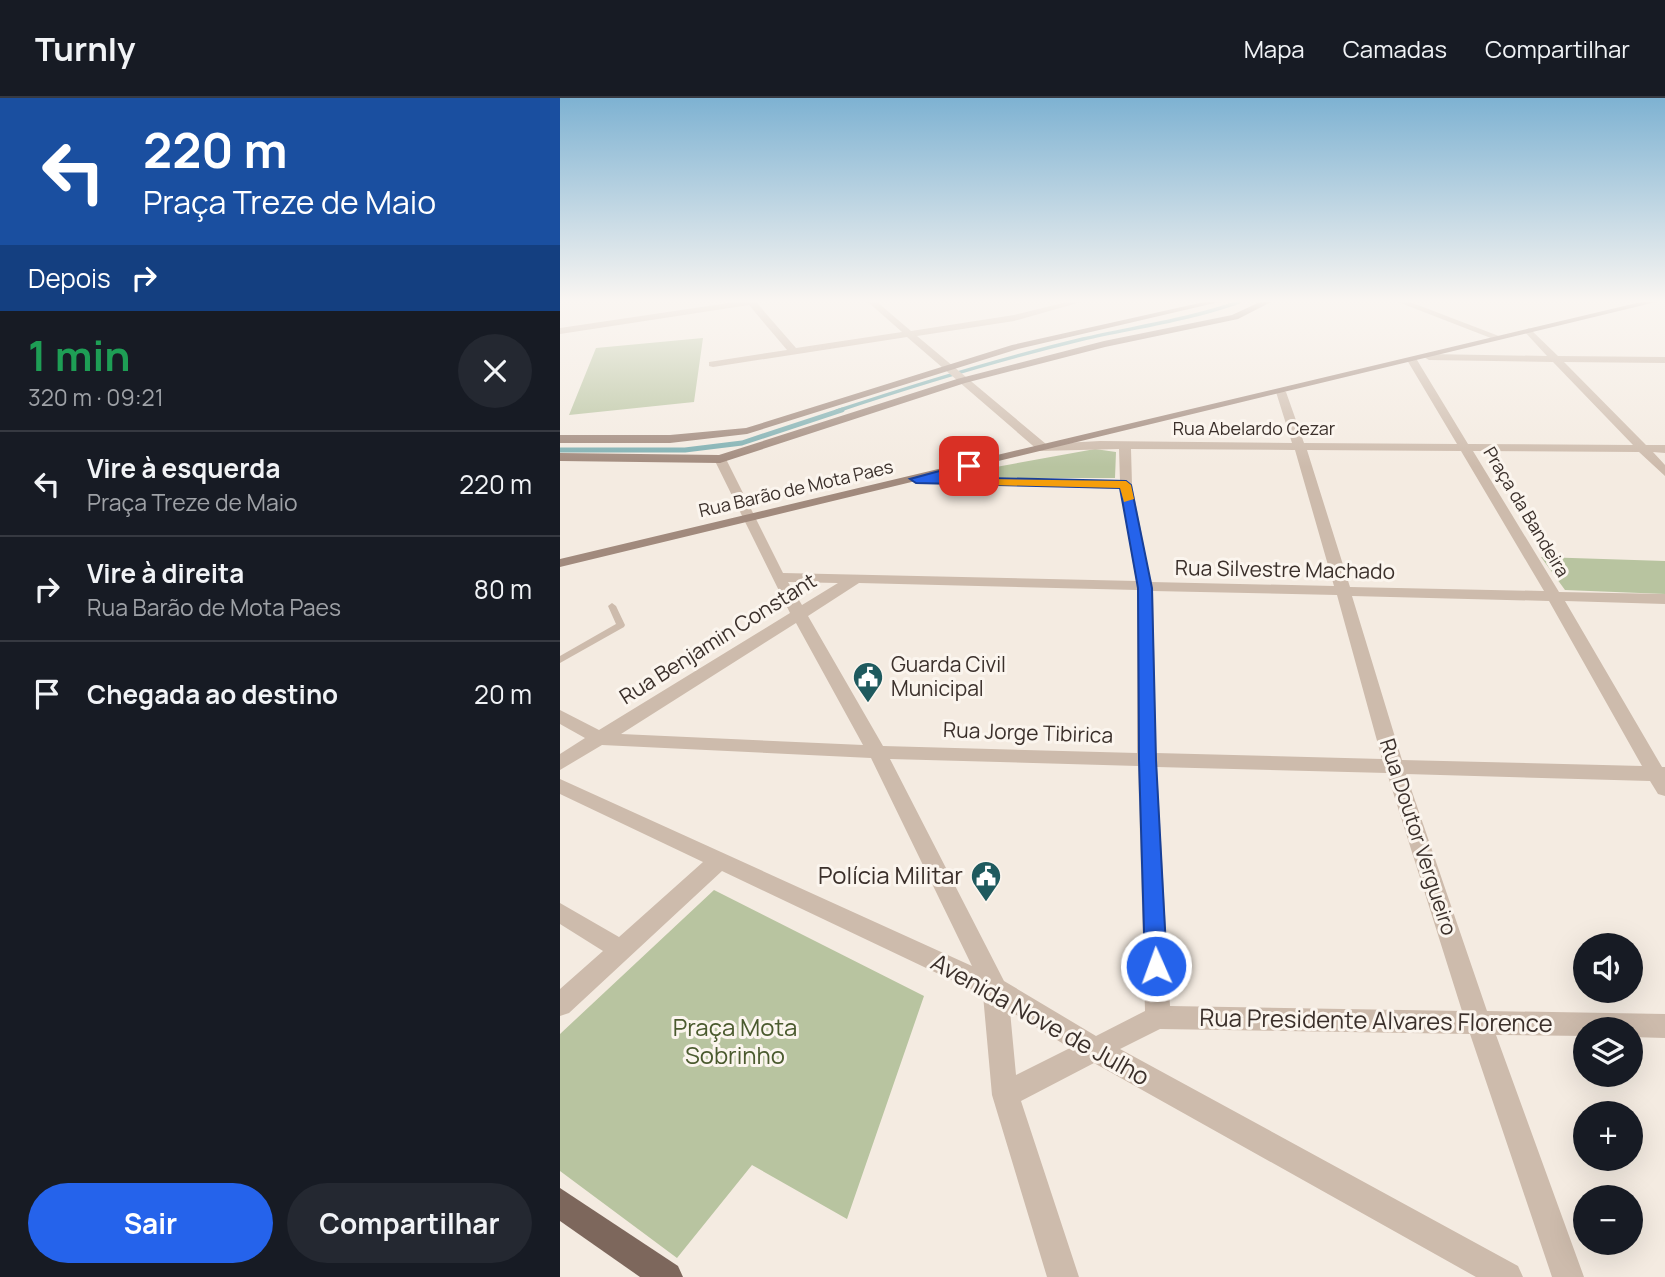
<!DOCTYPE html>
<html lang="pt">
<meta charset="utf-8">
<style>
:root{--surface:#171b24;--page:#242831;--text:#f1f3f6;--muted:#9ea1a6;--line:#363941;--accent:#2563eb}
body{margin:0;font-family:Manrope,sans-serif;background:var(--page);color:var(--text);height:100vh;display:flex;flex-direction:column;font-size:26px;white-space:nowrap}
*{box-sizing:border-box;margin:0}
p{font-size:23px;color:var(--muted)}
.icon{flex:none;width:38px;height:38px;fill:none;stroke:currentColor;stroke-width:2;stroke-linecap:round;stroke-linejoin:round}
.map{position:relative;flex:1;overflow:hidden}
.side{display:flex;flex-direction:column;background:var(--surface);width:560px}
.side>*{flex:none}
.top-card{background:#1a4fa0;color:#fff;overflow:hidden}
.tools{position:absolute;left:1013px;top:835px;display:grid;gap:14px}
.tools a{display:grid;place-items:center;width:70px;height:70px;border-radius:50%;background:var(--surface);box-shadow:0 7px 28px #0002;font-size:35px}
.pin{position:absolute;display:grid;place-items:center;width:60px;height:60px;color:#fff;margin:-30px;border-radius:14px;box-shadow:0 4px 10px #0006}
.me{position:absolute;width:77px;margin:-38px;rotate:358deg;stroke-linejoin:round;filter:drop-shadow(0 0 5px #0008)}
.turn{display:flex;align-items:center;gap:24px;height:147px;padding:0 28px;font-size:32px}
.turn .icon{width:91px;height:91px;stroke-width:2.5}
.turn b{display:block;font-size:49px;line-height:60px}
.then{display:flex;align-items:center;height:66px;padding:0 28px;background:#0003;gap:14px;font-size:26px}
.round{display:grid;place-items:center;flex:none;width:74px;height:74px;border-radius:37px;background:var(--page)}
.head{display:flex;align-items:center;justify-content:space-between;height:119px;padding:0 28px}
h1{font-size:42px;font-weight:700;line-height:52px;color:#1e9e55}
.button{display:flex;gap:14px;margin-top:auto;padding:14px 28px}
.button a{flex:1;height:80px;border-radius:42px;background:var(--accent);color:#fff;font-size:28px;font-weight:700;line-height:80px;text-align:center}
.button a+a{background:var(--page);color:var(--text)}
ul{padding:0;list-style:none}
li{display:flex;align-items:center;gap:21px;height:105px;padding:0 28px;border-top:2px solid var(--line)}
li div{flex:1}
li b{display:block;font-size:26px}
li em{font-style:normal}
header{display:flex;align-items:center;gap:42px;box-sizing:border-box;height:98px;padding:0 35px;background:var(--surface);border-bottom:2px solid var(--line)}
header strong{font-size:33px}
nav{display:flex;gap:38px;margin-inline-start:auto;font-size:24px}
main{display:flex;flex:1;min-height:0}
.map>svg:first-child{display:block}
</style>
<header>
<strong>Turnly</strong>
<nav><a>Mapa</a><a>Camadas</a><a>Compartilhar</a></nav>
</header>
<main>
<section class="side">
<div class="top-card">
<div class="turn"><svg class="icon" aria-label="left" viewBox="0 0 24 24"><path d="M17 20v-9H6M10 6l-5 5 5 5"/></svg><div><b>220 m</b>Praça Treze de Maio</div></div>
<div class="then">Depois<svg class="icon" aria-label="right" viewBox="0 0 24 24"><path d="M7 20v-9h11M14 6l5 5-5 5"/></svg></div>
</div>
<div class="head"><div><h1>1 min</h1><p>320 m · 09:21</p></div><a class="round"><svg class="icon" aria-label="close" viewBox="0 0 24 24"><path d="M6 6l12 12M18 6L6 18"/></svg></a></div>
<ul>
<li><svg class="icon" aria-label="left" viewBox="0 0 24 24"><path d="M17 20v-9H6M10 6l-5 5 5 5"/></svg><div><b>Vire à esquerda</b><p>Praça Treze de Maio</p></div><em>220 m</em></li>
<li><svg class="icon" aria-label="right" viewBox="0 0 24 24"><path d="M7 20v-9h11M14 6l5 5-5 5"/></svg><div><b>Vire à direita</b><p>Rua Barão de Mota Paes</p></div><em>80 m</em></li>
<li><svg class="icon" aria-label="arrive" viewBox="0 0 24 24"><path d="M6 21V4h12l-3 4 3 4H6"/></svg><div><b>Chegada ao destino</b></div><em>20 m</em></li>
</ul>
<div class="button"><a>Sair</a><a>Compartilhar</a></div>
</section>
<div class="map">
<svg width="1105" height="1179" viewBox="0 0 1105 1179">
<rect width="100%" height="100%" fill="#f4ebe1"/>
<path fill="#b8c4a0" d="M 143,240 L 134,304 L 9,317 L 36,250 Z
M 535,351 L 556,354 L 555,380 L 402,380 L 403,375 Z
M 981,459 L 1105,463 L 1105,496 L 1005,492 Z
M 154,792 L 364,898 L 287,1121 L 192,1067 L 117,1160 L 0,1073 L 0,936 Z"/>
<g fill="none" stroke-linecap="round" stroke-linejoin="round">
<path stroke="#7fb0b2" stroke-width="3.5" d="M 277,313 C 358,286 440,261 523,241 C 576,229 628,222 679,204"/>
<path stroke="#7fb0b2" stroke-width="5" d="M 0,352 L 125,352 L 182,345 L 282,312"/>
<path fill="#cdbbac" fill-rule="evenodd" d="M 52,505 L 56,508 L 65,527 L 64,529 L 0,565 L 0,558 L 56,526 L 48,508 Z"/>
<path fill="#cdbbac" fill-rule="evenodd" d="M 175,204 L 196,204 L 236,250 L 342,234 L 308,204 L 317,204 L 351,233 L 454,217 L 507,204 L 521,204 L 454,223 L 357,238 L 486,346 L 540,343 L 732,345 L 716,294 L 721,291 L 726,294 L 744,345 L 897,346 L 847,262 L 852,259 L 857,262 L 908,346 L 1073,347 L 993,264 L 869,262 L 864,259 L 869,256 L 987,258 L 964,233 L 969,230 L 998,258 L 1105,259 L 1105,265 L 1004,264 L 1086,347 L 1105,347 L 1105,355 L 1093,354 L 1105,367 L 1105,378 L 1079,354 L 913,353 L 999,494 L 1105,496 L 1105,506 L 1005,503 L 1102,669 L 1105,669 L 1105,698 L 1098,696 L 1090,683 L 846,676 L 927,913 L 1105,916 L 1105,940 L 1071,939 L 1071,931 L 1026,931 L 1026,938 L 936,937 L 1024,1179 L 992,1179 L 910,936 L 600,931 L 560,951 L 958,1168 L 963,1179 L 916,1179 L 534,965 L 461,1003 L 519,1179 L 487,1179 L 432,997 L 423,897 L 162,773 L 9,915 L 0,918 L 0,891 L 43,853 L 0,826 L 0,805 L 59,839 L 143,764 L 0,696 L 0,681 L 412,868 L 311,660 L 42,647 L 0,672 L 0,656 L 25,640 L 0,626 L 0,612 L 39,632 L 230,515 L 154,361 L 156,358 L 166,361 L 223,475 L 576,483 L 560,391 L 352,384 L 352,378 L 356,377 L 560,383 L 559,351 L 479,353 L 347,239 L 153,269 L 149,268 L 149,264 L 227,252 L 189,207 L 0,236 L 0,230 ZM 571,351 L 735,352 L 774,488 L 591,484 L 572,387 ZM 747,352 L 901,353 L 984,493 L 790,489 ZM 228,484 L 278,485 L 242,507 ZM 299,485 L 577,492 L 577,655 L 323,648 L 248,518 ZM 593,493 L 777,497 L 822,661 L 596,655 ZM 792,498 L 989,503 L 1082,668 L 842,662 ZM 236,525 L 303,647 L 61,636 ZM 330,661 L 578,668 L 585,913 L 536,938 L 444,883 ZM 597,669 L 827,675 L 902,913 L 610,908 ZM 450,913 L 510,950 L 456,977 Z
M 838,204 L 850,204 L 944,240 L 936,242 Z"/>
<path fill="#a18a7d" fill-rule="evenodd" d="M 644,204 L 659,204 L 458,251 L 187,336 L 110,345 L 0,345 L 0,337 L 110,337 L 186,330 L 452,247 Z
M 700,204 L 711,204 L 678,221 L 545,249 L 405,285 L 160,365 L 0,363 L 0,355 L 159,357 L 397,281 L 544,243 L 672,217 Z
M 1081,204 L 1096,204 L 0,469 L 0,461 Z"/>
<path fill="#7d675c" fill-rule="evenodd" d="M 0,1090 L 118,1168 L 123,1179 L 80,1179 L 0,1123 Z"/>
</g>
<linearGradient id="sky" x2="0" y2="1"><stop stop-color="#7eb2d2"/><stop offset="0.55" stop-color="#faf6f2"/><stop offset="1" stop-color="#faf6f2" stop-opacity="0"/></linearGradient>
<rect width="1105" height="369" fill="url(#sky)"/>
<path fill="#2563eb" stroke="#184099" stroke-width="2" d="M 409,365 L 414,368 L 413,371 L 381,379 L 566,383 L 571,387 L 592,490 L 596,662 L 607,868 L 604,874 L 596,877 L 589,874 L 585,868 L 579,662 L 578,490 L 560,390 L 356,385 L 350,381 Z"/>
<path fill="#f59e0b" d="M 427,381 L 566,383 L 571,387 L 574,401 L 564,404 L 560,390 L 431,387 L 427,386 Z"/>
<defs>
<g id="civic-pin" transform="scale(1.575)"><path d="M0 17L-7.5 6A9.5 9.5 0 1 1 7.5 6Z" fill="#1f5a5e" stroke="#fbf5ee"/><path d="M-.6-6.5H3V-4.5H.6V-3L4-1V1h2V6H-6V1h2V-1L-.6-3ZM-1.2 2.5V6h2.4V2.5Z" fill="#fff"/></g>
</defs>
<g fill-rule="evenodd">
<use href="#civic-pin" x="308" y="579"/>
<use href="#civic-pin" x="426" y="778"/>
</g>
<g text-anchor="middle" stroke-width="6" stroke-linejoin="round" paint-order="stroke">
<g font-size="18" fill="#3b302b" stroke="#fbf5ee">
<text x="694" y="337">Rua Abelardo Cezar</text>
<text transform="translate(236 391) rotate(-13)" y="6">Rua Barão de Mota Paes</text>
<text transform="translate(966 414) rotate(59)" y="6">Praça da Bandeira</text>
</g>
<g font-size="21" fill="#3b302b" stroke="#fbf5ee">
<text transform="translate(725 472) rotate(1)" y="7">Rua Silvestre Machado</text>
<text transform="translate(158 541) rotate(-32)" y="7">Rua Benjamin Constant</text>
<text transform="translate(468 635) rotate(2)" y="7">Rua Jorge Tibirica</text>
<text transform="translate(858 739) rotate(72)" y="7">Rua Doutor Vergueiro</text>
</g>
<g font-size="21" fill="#3b302b" stroke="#fbf5ee" text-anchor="start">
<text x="331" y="574">Guarda Civil<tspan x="331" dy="24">Municipal</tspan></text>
</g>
<g font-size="24" fill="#3b302b" stroke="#fbf5ee" text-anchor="end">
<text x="403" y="786">Polícia Militar</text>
</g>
<g font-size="24" fill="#3b302b" stroke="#fbf5ee">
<text transform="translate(480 922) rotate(29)" y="8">Avenida Nove de Julho</text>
<text transform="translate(816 923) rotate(1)" y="8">Rua Presidente Alvares Florence</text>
</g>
<g font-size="24" fill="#4a5a2e" stroke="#fbf5ee">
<text x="175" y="938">Praça Mota<tspan x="175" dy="28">Sobrinho</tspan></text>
</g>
</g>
</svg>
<div class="tools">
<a><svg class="icon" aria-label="sound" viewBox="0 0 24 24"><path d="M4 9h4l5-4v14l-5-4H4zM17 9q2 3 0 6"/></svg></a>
<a><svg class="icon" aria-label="layers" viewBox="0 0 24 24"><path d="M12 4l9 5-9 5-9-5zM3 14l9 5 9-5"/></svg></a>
<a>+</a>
<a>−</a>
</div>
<div class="pin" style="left:409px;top:368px;background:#d93025"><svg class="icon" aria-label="arrive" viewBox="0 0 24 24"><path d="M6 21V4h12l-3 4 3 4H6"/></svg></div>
<svg class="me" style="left:596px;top:868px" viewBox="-20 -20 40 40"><circle r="17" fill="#2563eb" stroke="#fff" stroke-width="3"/><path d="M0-11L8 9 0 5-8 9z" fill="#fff"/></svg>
</div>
</main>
